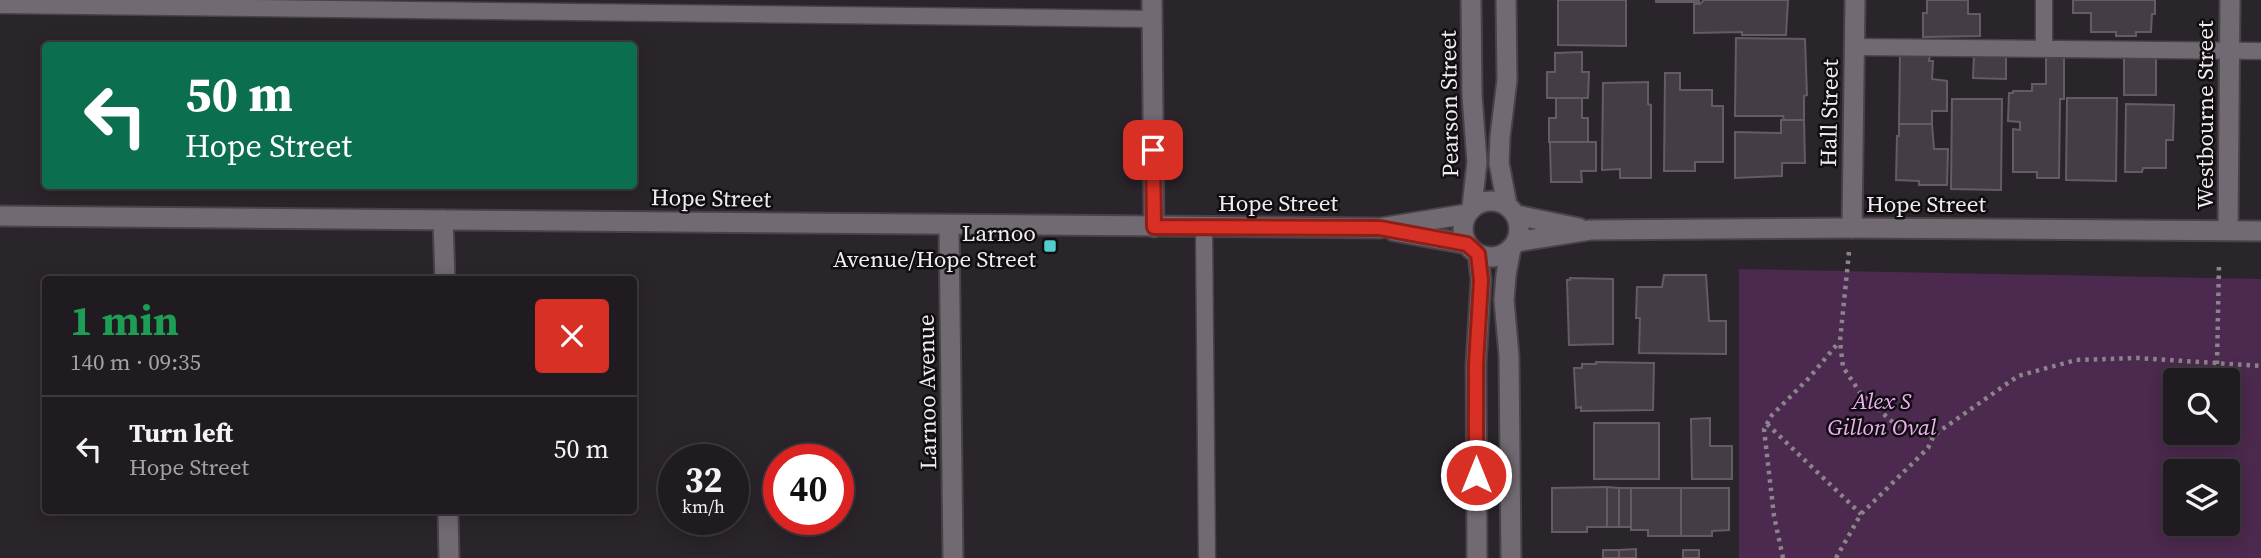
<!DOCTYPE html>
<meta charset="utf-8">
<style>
:root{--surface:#201b20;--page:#2d282d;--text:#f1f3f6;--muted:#a2a1a5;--line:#3d393e}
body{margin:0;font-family:"Source Serif 4",serif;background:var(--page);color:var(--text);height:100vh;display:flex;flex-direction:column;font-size:26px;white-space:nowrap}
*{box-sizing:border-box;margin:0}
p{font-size:23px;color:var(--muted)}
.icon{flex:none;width:38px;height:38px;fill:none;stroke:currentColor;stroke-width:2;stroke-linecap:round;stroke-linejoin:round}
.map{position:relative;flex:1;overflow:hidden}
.side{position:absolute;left:42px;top:276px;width:595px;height:238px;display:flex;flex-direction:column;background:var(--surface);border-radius:7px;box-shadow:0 4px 18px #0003,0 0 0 2px var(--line)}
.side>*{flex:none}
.top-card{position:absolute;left:42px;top:42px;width:595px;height:147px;border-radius:7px;box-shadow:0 4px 18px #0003,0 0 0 2px var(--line);background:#0b6e4f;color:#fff;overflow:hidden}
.buttons{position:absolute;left:2163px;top:368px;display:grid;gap:14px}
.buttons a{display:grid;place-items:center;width:77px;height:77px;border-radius:7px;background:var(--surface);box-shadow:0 4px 18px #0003,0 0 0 2px var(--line);font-size:35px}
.speed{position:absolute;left:658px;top:444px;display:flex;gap:14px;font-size:35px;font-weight:700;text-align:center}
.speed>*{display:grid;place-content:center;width:91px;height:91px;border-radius:50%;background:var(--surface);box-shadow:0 4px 18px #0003,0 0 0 2px var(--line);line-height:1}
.speed small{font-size:18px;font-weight:400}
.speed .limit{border:10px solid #d22;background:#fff;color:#111}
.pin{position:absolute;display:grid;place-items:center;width:60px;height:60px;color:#fff;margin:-30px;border-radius:14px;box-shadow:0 4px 10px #0006}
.me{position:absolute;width:77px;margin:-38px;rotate:0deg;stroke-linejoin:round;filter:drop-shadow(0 0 5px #0008)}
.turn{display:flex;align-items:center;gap:24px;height:147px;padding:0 28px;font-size:32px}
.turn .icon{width:91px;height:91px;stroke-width:2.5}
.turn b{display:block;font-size:49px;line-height:60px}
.round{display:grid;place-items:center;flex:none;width:74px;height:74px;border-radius:7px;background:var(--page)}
.overview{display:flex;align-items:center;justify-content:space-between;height:119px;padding:0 28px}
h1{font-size:42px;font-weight:700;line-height:52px;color:#1e9e55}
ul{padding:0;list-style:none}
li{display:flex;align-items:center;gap:21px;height:105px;padding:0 28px;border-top:2px solid var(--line)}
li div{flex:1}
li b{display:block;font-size:26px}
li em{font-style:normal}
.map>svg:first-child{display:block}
</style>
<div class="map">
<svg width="2261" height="558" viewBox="0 0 2261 558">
<rect width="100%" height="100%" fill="#2a242b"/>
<path fill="#4c294e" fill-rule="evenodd" d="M 1739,269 L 2261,279 L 2261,558 L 1739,558 ZM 2175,380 L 2228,380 L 2228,432 L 2175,432 ZM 2175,471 L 2228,471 L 2228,523 L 2175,523 Z"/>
<path fill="#443d45" stroke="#645c64" stroke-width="2" d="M 1558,0 L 1626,0 L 1626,46 L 1558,45 Z
M 1656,0 L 1699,0 L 1699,2 L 1656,2 Z
M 1704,0 L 1788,0 L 1786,35 L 1742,35 L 1742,32 L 1694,33 L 1694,4 L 1700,4 Z
M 1927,0 L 1968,0 L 1968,14 L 1980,14 L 1980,36 L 1923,37 L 1923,13 L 1927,13 Z
M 2073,0 L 2155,0 L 2155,14 L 2152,14 L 2151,32 L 2136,32 L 2136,36 L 2116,36 L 2116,32 L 2091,32 L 2091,13 L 2073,13 Z
M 1736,38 L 1805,39 L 1807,95 L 1804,96 L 1804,120 L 1784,120 L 1783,116 L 1735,116 Z
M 1582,52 L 1582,72 L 1589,72 L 1588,98 L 1547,98 L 1547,72 L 1555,72 L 1555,53 Z
M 1900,54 L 1930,54 L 1929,61 L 1933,61 L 1932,79 L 1947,81 L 1947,111 L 1932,111 L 1932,124 L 1899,124 Z
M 1974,55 L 2006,56 L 2006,79 L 1973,78 Z
M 2046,57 L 2064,57 L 2064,99 L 2060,99 L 2059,178 L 2037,178 L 2037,172 L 2013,172 L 2013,129 L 2020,130 L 2020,122 L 2008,121 L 2009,93 L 2013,93 L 2013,91 L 2032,91 L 2032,84 L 2046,84 Z
M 2124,57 L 2156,57 L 2156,95 L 2124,95 Z
M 1665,73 L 1680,73 L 1680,90 L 1712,90 L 1712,106 L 1723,106 L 1723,162 L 1695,162 L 1695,171 L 1664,171 Z
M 1648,82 L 1648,104 L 1651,105 L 1651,178 L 1620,178 L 1620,169 L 1602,170 L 1603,83 Z
M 1556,98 L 1582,98 L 1582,118 L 1588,118 L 1588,142 L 1549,142 L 1549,118 L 1556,118 Z
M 2067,98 L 2117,98 L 2116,181 L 2066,180 Z
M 1952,99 L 2002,99 L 2001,190 L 1951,189 Z
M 2126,104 L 2174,105 L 2173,140 L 2166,140 L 2166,168 L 2143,168 L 2142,172 L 2125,172 Z
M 1781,120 L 1804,120 L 1805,163 L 1782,163 L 1782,176 L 1735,178 L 1735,132 L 1781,133 Z
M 1899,124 L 1932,124 L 1934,149 L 1948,149 L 1947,185 L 1919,185 L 1919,181 L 1896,180 L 1897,136 L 1899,136 Z
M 1550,142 L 1596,142 L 1596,171 L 1581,171 L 1582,182 L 1551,182 Z
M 1664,275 L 1706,275 L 1709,321 L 1726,321 L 1726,354 L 1639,353 L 1640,318 L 1636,318 L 1637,287 L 1662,287 Z
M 1570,278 L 1613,279 L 1613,344 L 1569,345 L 1567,280 L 1570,280 Z
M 1596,362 L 1654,363 L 1653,410 L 1581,411 L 1581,407 L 1576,408 L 1574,368 L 1582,368 L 1582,364 L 1596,364 Z
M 1710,418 L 1710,446 L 1732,446 L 1732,479 L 1692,479 L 1691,419 Z
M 1594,423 L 1659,423 L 1659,479 L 1594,479 Z
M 1607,487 L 1607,527 L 1587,527 L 1587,532 L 1552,532 L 1552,488 Z
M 1607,487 L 1619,488 L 1619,527 L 1607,527 Z
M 1619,488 L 1631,488 L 1631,527 L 1619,527 Z
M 1631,488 L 1681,488 L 1681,536 L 1648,536 L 1648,530 L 1631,530 Z
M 1681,488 L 1729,488 L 1729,530 L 1712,531 L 1712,536 L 1681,536 Z
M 1636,549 L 1636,558 L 1619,558 L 1619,550 Z
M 1603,550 L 1619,550 L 1619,558 L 1603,558 Z
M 1683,550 L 1699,550 L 1699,558 L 1683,558 Z"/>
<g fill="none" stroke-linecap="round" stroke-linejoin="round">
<g stroke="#484348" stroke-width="19">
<path id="service" d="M 0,5 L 1152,19
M 1855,47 L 2261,51
M 2044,49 L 2044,0
M 1204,227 L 1207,558"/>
</g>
<g stroke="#484348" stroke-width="23">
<path id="minor" d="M 1152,0 L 1154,227
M 443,220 L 445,280
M 949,225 L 953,558
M 1852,228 L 1855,0
M 2228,230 L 2230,0
M 448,511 L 449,558"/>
</g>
<g stroke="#484348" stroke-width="23">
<path id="tertiary" d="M 1471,0 L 1472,96 L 1477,162 L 1472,207
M 1506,0 L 1507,80 L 1500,137 L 1499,163 L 1507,205
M1463 229a28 28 0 1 1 56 0a28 28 0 1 1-56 0Z
M 1516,215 L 1579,228
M 0,216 L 1380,228 L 1467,214
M 1394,231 L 1467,244
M 1516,242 L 1590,230 L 1852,228 L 2261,231
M 1477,558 L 1476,364 L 1481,280 L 1478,254
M 1511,558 L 1509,356 L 1504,300 L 1506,275 L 1511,248"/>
</g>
<path stroke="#8b858b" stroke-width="4.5" stroke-dasharray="3.5 5" stroke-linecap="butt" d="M 1849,252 L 1840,341 L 1843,367 L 1861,394 L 1905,433 L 1934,435 L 2018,376 L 2076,360 L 2138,358 L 2261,366
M 2217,364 L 2219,264
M 1767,424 L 1861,514
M 1783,558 L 1774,516 L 1764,429 L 1772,415 L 1809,378 L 1839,342
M 1836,558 L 1861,514 L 1928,448 L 1934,435"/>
<use href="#service" stroke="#726a72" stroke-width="16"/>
<use href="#minor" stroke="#726a72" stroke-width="19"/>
<use href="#tertiary" stroke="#726a72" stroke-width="19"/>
</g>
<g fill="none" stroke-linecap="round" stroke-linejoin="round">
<g stroke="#8d1f18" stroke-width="18">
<path id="route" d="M 1153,150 L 1154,227 L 1380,228 L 1467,244 L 1478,254 L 1481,280 L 1476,364 L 1476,475"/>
</g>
<use href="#route" stroke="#d93025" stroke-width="12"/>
</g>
<rect fill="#52cdcd" stroke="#110e11" stroke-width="2.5" x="1043" y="239" width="14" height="14" rx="3.5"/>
<g text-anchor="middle" stroke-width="5" stroke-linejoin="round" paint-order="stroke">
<g font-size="23" fill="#f1ecf1" stroke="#110e11">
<text transform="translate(1449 104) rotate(-91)" y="8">Pearson Street</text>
<text transform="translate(1829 113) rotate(-89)" y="8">Hall Street</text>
<text transform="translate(2205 115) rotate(-90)" y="8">Westbourne Street</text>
<text transform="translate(711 198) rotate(1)" y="8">Hope Street</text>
<text x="1278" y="211">Hope Street</text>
<text x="1926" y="212">Hope Street</text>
<text transform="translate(927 392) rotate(-91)" y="8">Larnoo Avenue</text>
</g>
<g font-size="23" fill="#f1ecf1" stroke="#110e11" text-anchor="end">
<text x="1036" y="241">Larnoo<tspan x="1036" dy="26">Avenue/Hope Street</tspan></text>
</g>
<g font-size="23" font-style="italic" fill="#f0aef4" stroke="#110e11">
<text x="1882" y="409">Alex S<tspan x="1882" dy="26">Gillon Oval</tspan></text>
</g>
</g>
</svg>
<div class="buttons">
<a><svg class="icon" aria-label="search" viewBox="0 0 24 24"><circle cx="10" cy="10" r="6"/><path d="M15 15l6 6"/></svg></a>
<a><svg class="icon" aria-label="layers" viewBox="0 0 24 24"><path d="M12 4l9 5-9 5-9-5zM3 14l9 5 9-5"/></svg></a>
</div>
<div class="speed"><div>32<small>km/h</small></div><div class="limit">40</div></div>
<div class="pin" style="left:1153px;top:150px;background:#d93025"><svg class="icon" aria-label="arrive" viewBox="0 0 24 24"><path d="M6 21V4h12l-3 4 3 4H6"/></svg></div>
<svg class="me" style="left:1476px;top:475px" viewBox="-20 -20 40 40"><circle r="17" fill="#d93025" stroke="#fff" stroke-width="3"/><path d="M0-11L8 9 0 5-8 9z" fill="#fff"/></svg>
<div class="top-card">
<div class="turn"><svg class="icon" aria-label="left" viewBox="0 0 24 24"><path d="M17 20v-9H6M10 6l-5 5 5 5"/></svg><div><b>50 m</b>Hope Street</div></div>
</div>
<section class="side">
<div class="overview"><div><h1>1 min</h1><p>140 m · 09:35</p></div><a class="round" style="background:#d93025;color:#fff"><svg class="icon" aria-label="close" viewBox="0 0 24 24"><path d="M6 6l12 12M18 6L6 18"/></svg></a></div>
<ul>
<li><svg class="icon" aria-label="left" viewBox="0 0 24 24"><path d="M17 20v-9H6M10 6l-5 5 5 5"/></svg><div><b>Turn left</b><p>Hope Street</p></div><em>50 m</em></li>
</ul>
</section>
</div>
